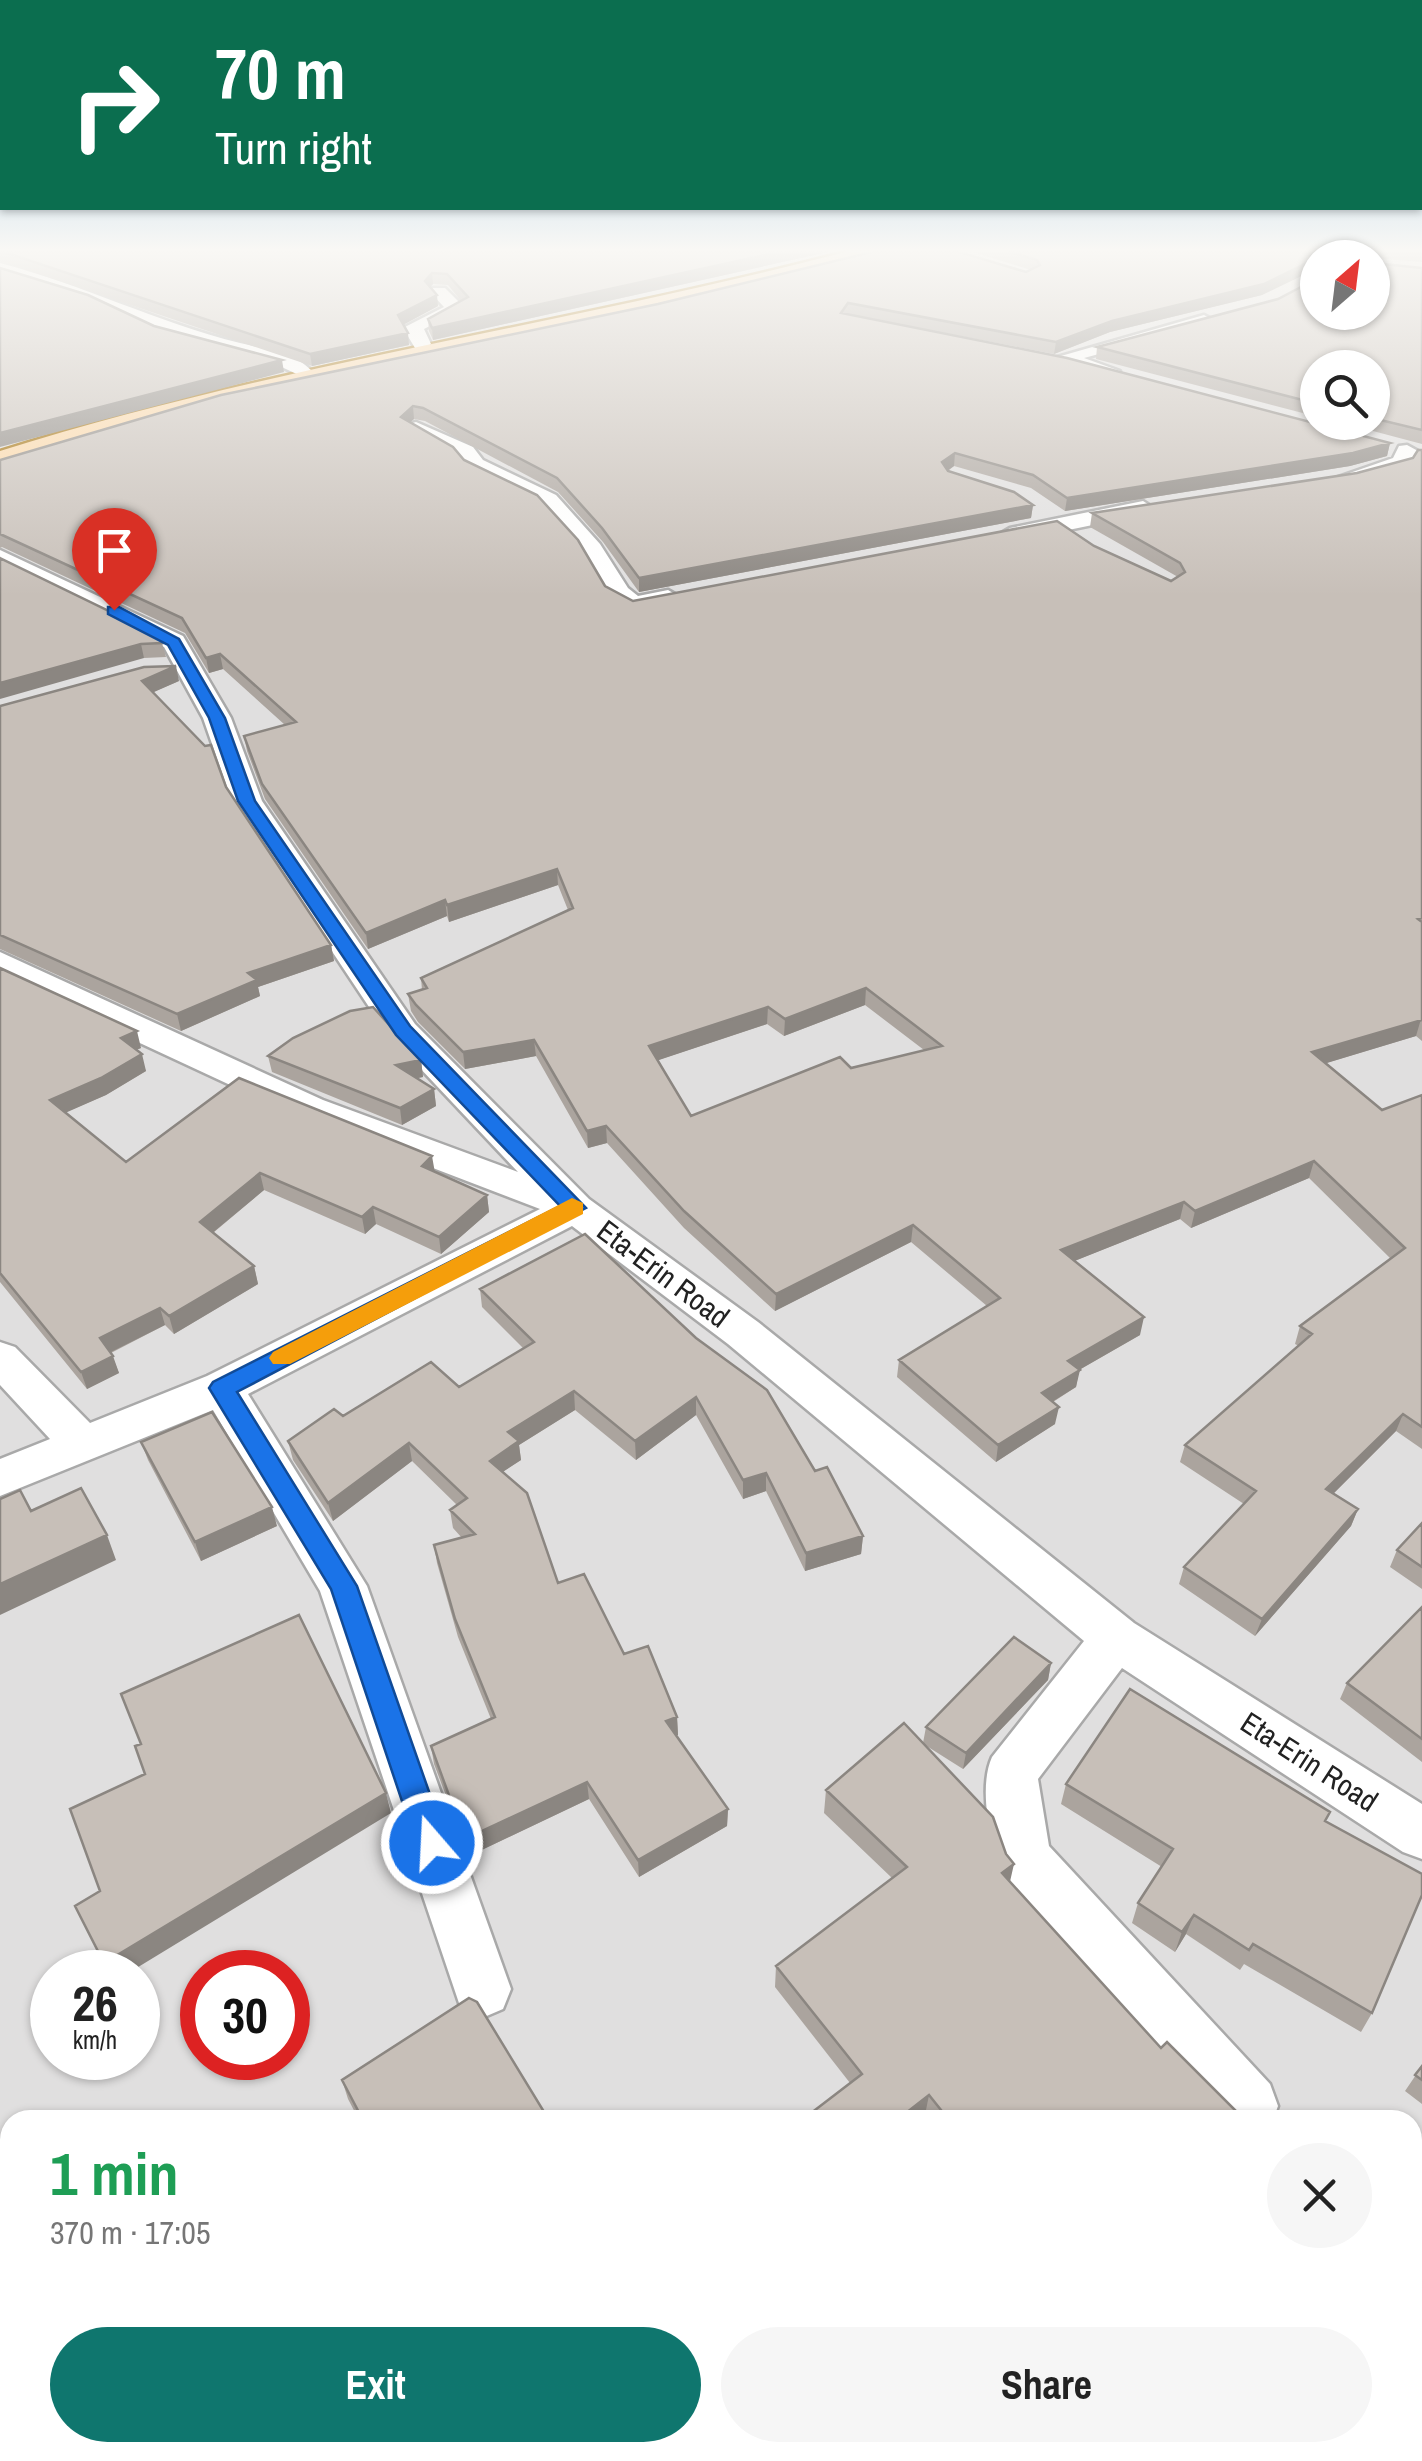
<!DOCTYPE html>
<meta charset="utf-8">
<style>
:root{--surface:#fff;--page:#f6f6f6;--text:#222;--muted:#767676;--accent:#0f766e}
body{margin:0;font-family:"Archivo Narrow",sans-serif;background:var(--page);color:var(--text);height:100vh;display:flex;flex-direction:column;font-size:38px;white-space:nowrap}
*{box-sizing:border-box;margin:0}
p{font-size:32px;color:var(--muted)}
.icon{flex:none;width:55px;height:55px;fill:none;stroke:currentColor;stroke-width:2;stroke-linecap:round;stroke-linejoin:round}
.map{position:relative;flex:1;overflow:hidden}
.panel{position:absolute;left:0px;top:2110px;width:1422px;height:352px;display:flex;flex-direction:column;background:var(--surface);border-radius:30px 30px 0 0;box-shadow:0 2px 8px #0004}
.panel>*{flex:none}
.guide{position:absolute;left:0px;top:0px;width:1422px;height:210px;box-shadow:0 2px 8px #0004;background:#0b6e4f;color:#fff;overflow:hidden}
.needle{width:65px;rotate:28deg}
.fabs{position:absolute;left:1300px;top:240px;display:grid;gap:20px}
.fabs a{display:grid;place-items:center;width:90px;height:90px;border-radius:50%;background:var(--surface);box-shadow:0 2px 8px #0004;font-size:50px}
.speed{position:absolute;left:30px;top:1950px;display:flex;gap:20px;font-size:50px;font-weight:700;text-align:center}
.speed>*{display:grid;place-content:center;width:130px;height:130px;border-radius:50%;background:var(--surface);box-shadow:0 2px 8px #0004;line-height:1}
.speed small{font-size:25px;font-weight:400}
.speed .limit{border:15px solid #d22;background:#fff;color:#111}
.pin{position:absolute;display:grid;place-items:center;width:85px;height:85px;color:#fff;margin:-102px -42px;border-radius:50% 50% 50% 0;rotate:-45deg;box-shadow:0 0 10px #0007}
.pin .icon{rotate:45deg}
.me{position:absolute;width:110px;margin:-55px;rotate:341deg;stroke-linejoin:round;filter:drop-shadow(0 0 8px #0008)}
.turn{display:flex;align-items:center;gap:35px;height:210px;padding:0 50px;font-size:45px}
.turn .icon{width:130px;height:130px;stroke-width:2.5}
.turn b{display:block;font-size:70px;line-height:85px}
.round{display:grid;place-items:center;flex:none;width:105px;height:105px;border-radius:52px;background:var(--page)}
.overview{display:flex;align-items:center;justify-content:space-between;height:170px;padding:0 50px}
h1{font-size:60px;font-weight:700;line-height:75px;color:#1e9e55}
.button{display:flex;gap:20px;margin-top:auto;padding:20px 50px}
.button a{flex:1;height:115px;border-radius:60px;background:var(--accent);color:#fff;font-size:40px;font-weight:700;line-height:115px;text-align:center}
.button a+a{background:var(--page);color:var(--text)}
.map>svg:first-child{display:block}
</style>
<div class="map">
<svg width="1422" height="2461" viewBox="0 0 1422 2461">
<rect width="100%" height="100%" fill="#f2efe9"/>
<path fill="#e0dfdf" fill-rule="evenodd" d="M 0,251 L 1422,251 L 1422,2461 L 0,2461 ZM 1318,258 L 1372,258 L 1372,312 L 1318,312 ZM 1318,368 L 1372,368 L 1372,422 L 1318,422 ZM 52,1972 L 138,1972 L 138,2058 L 52,2058 ZM 202,1972 L 288,1972 L 288,2058 L 202,2058 ZM 10,2120 L 1412,2120 L 1412,2452 L 10,2452 Z"/>
<g fill="none" stroke-linecap="round" stroke-linejoin="round">
<g stroke="#a9a9a9" stroke-width="5">
<path id="street" d="M 0,263 C 84,285 156,322 240,343 C 264,349 293,352 311,370 L 301,376 L 273,363 L 157,334 L 92,303 L 0,274 Z
M 433,288 L 445,288 L 465,308 L 424,329 L 431,344 L 422,350 L 415,348 L 403,328 L 444,307 L 430,292 Z
M 1204,315 L 1213,320 L 1210,324 L 1084,358 L 1120,371 L 1120,379 L 1106,379 L 1054,358 Z
M 416,422 L 473,447 L 483,460 L 556,495 L 600,544 L 628,588 L 638,596 L 668,590 L 680,597 L 668,604 L 624,609 L 609,598 L 582,552 L 540,505 L 467,470 L 457,457 L 409,432 L 409,424 Z
M 1407,445 L 1418,451 L 1409,467 L 1349,484 L 1338,477 L 1393,458 L 1399,446 Z
M 1143,501 L 1154,508 L 1151,513 L 1010,542 L 998,535 L 1010,528 Z
M 0,550 L 183,636 L 231,718 L 262,801 L 415,1024 L 589,1199 L 758,1322 L 1134,1623 L 1422,1804 L 1422,1859 L 1403,1852 L 1122,1668 L 1038,1779 L 1049,1846 L 1270,2084 L 1278,2106 L 1273,2120 L 1220,2120 L 1004,1875 C 990,1844 978,1788 992,1757 L 1084,1641 L 728,1344 L 572,1226 L 248,1394 L 367,1586 L 511,1989 L 503,2009 L 482,2018 L 461,2009 L 320,1591 L 213,1410 L 0,1496 L 0,1459 L 50,1439 L 0,1385 L 0,1342 L 15,1347 L 90,1423 L 207,1376 L 540,1209 L 297,1116 L 0,978 L 0,952 L 323,1100 L 518,1172 L 385,1031 L 232,801 L 203,718 L 164,647 L 0,566 Z"/>
</g>
<g stroke="#a06b00" stroke-width="5">
<path id="primary" d="M 849,251 L 887,251 L 884,256 L 657,312 L 222,404 L 0,470 L 0,451 C 278,363 568,325 849,251 Z"/>
</g>
<use href="#street" fill="#fff" fill-rule="evenodd"/>
<use href="#primary" fill="#fcd6a4" fill-rule="evenodd"/>
</g>
<path fill="#aba49e" fill-rule="evenodd" d="M 0,251 L 832,251 L 433,340 L 429,331 L 428,319 L 461,301 L 448,285 L 433,284 L 430,287 L 438,306 L 403,325 L 409,345 L 312,366 L 0,261 Z
M 970,251 L 1297,251 L 1323,255 L 1314,251 L 1422,251 L 1422,262 L 1373,258 L 1374,263 L 1422,268 L 1422,444 L 1339,422 L 1372,422 L 1372,368 L 1318,368 L 1318,417 L 1096,359 L 1097,347 L 1278,299 L 1372,258 L 1318,258 L 1262,295 L 1110,332 L 1054,354 L 861,317 L 1390,443 L 1387,456 L 1350,466 L 1065,511 L 1031,488 L 954,466 L 948,471 L 1033,505 L 1031,518 L 639,592 L 603,542 L 558,492 L 425,421 L 414,419 L 410,422 L 464,460 L 605,586 L 633,601 L 1094,546 L 1171,581 L 1178,577 L 1090,527 L 1092,513 L 1357,473 L 1413,458 L 1422,450 L 1422,1041 L 1416,1036 L 1326,1063 L 1382,1110 L 1422,1095 L 1422,1449 L 1396,1431 L 1333,1494 L 1358,1509 L 1351,1526 L 1255,1636 L 1179,1584 L 1184,1567 L 1244,1504 L 1180,1462 L 1185,1445 L 1299,1346 L 1295,1344 L 1300,1326 L 1391,1259 L 1309,1178 L 1191,1228 L 1180,1219 L 1074,1261 L 1140,1335 L 1079,1370 L 1076,1387 L 1053,1402 L 1055,1424 L 996,1462 L 897,1377 L 899,1360 L 987,1306 L 911,1242 L 775,1311 L 684,1228 L 607,1143 L 588,1148 L 536,1056 L 465,1069 L 418,1022 L 411,1011 L 408,994 L 422,990 L 421,978 L 568,910 L 558,885 L 449,922 L 447,916 L 368,949 L 265,799 L 247,751 L 244,736 L 285,725 L 223,669 L 209,673 L 185,633 L 2,547 L 0,548 L 0,460 L 221,395 L 1026,272 L 1031,270 ZM 865,1005 L 924,1050 L 851,1068 L 691,1116 L 658,1060 L 767,1024 L 784,1036 Z
M 0,558 L 162,643 L 166,657 L 144,658 Z
M 179,681 L 153,692 L 226,787 L 331,945 L 334,961 L 258,987 L 260,996 L 181,1031 L 0,949 L 0,706 Z
M 0,968 L 141,1048 L 136,1050 L 146,1071 L 106,1095 L 66,1112 L 126,1162 L 435,1172 L 487,1195 L 489,1212 L 441,1254 L 376,1224 L 365,1234 L 264,1190 L 213,1233 L 254,1266 L 258,1284 L 174,1334 L 165,1325 L 111,1353 L 119,1373 L 87,1389 L 0,1282 Z
M 268,1056 L 421,1060 L 423,1077 L 417,1078 L 434,1089 L 436,1106 L 402,1125 L 272,1072 Z
M 585,1234 L 815,1471 L 863,1536 L 861,1554 L 805,1571 L 766,1491 L 743,1499 L 696,1415 L 636,1460 L 575,1410 L 519,1445 L 521,1460 L 502,1472 L 558,1583 L 624,1654 L 677,1717 L 678,1735 L 676,1735 L 728,1809 L 727,1826 L 639,1877 L 589,1799 L 469,1856 L 434,1764 L 431,1746 L 491,1719 L 458,1637 L 437,1563 L 434,1545 L 462,1538 L 453,1528 L 450,1510 L 457,1505 L 412,1461 L 333,1521 L 293,1460 L 288,1441 L 343,1416 L 459,1387 L 524,1349 L 482,1307 L 480,1289 Z
M 141,1442 L 277,1526 L 201,1561 L 148,1460 Z
M 1422,1523 L 1422,1589 L 1390,1567 L 1397,1550 Z
M 1422,1607 L 1422,1762 L 1340,1699 L 1347,1683 Z
M 1051,1663 L 1048,1680 L 963,1769 L 925,1745 L 1010,1881 L 1161,2048 L 1245,2120 L 929,2120 L 925,2115 L 919,2120 L 802,2120 L 850,2083 L 775,1987 L 776,1966 L 892,1878 L 824,1813 L 826,1790 L 923,1743 L 926,1727 Z
M 1066,1784 L 1326,1821 L 1372,2013 L 1361,2032 L 1244,1964 L 1240,1970 L 1186,1934 L 1175,1952 L 1132,1923 L 1138,1903 L 1162,1867 L 1061,1804 Z
M 1422,2066 L 1422,2104 L 1405,2091 Z
M 342,2080 L 549,2120 L 359,2120 L 348,2099 Z"/>
<path fill="#8b8681" d="M 783,251 L 832,251 L 433,340 L 432,328 Z
M 1318,258 L 1318,268 L 1262,295 L 1110,332 L 1054,354 L 1056,342 L 1112,321 Z
M 432,273 L 433,284 L 426,292 L 425,281 Z
M 437,295 L 438,306 L 399,327 L 398,315 Z
M 408,333 L 409,345 L 312,366 L 310,354 Z
M 282,360 L 284,372 L 0,447 L 0,433 Z
M 413,406 L 414,419 L 402,429 L 401,417 Z
M 1390,443 L 1387,456 L 1350,466 L 1065,511 L 1067,498 Z
M 955,453 L 954,466 L 941,475 L 942,462 Z
M 1033,505 L 1031,518 L 639,592 L 639,578 Z
M 141,644 L 144,658 L 0,699 L 0,683 Z
M 220,654 L 223,669 L 209,673 L 206,658 Z
M 176,666 L 179,681 L 145,696 L 142,681 Z
M 557,869 L 558,885 L 449,922 L 447,905 Z
M 445,900 L 447,916 L 368,949 L 366,933 Z
M 331,945 L 334,961 L 258,987 L 260,996 L 181,1031 L 177,1014 L 248,973 Z
M 866,988 L 865,1005 L 784,1036 L 785,1019 Z
M 768,1007 L 767,1024 L 650,1063 L 649,1046 Z
M 1421,1019 L 1416,1036 L 1307,1069 L 1312,1052 Z
M 137,1031 L 141,1048 L 125,1054 L 121,1038 Z
M 534,1040 L 536,1056 L 465,1069 L 463,1052 Z
M 142,1054 L 146,1071 L 106,1095 L 56,1117 L 50,1100 Z
M 421,1060 L 423,1077 L 398,1082 L 396,1065 Z
M 434,1089 L 436,1106 L 402,1125 L 400,1108 Z
M 606,1126 L 607,1143 L 588,1148 L 587,1131 Z
M 432,1156 L 435,1173 L 422,1166 Z
M 1314,1161 L 1309,1178 L 1191,1228 L 1195,1211 Z
M 260,1173 L 264,1190 L 205,1239 L 200,1222 Z
M 487,1195 L 489,1212 L 441,1254 L 439,1237 Z
M 1184,1202 L 1180,1219 L 1057,1268 L 1061,1250 Z
M 373,1207 L 376,1224 L 365,1234 L 362,1217 Z
M 913,1225 L 911,1242 L 775,1311 L 776,1294 Z
M 254,1266 L 258,1284 L 174,1334 L 169,1316 Z
M 160,1308 L 165,1325 L 105,1355 L 100,1338 Z
M 1144,1317 L 1140,1335 L 1065,1378 L 1068,1361 Z
M 113,1356 L 119,1373 L 87,1389 L 81,1372 Z
M 1080,1370 L 1076,1387 L 1039,1410 L 1042,1393 Z
M 574,1391 L 575,1410 L 519,1445 L 521,1460 L 492,1479 L 490,1461 L 508,1432 Z
M 696,1397 L 696,1415 L 636,1460 L 635,1441 Z
M 1059,1407 L 1055,1424 L 996,1462 L 998,1445 Z
M 1403,1414 L 1396,1431 L 1320,1507 L 1326,1489 Z
M 409,1443 L 412,1461 L 333,1521 L 328,1503 Z
M 766,1473 L 766,1491 L 743,1499 L 743,1480 Z
M 272,1507 L 277,1526 L 201,1561 L 195,1542 Z
M 1358,1509 L 1351,1526 L 1255,1636 L 1262,1619 Z
M 107,1535 L 116,1560 L 0,1615 L 0,1584 Z
M 863,1536 L 861,1554 L 805,1571 L 806,1553 Z
M 1051,1663 L 1048,1680 L 963,1769 L 966,1753 Z
M 677,1717 L 678,1735 L 666,1738 L 666,1721 Z
M 587,1782 L 589,1799 L 469,1856 L 465,1839 Z
M 386,1793 L 391,1813 L 130,1972 L 109,1972 L 104,1963 Z
M 728,1809 L 727,1826 L 639,1877 L 638,1860 Z
M 1014,1864 L 1009,1886 L 1002,1873 Z
M 1194,1915 L 1186,1934 L 1175,1952 L 1182,1932 Z
M 929,2095 L 925,2115 L 919,2120 L 897,2120 Z"/>
<path fill="#c7bfb8" stroke="#8b8681" stroke-width="2.5" fill-rule="evenodd" d="M 1,251 L 783,251 L 432,328 L 428,319 L 468,297 L 447,274 L 432,273 L 425,281 L 437,295 L 398,315 L 408,333 L 310,354 Z
M 876,251 L 956,251 L 1026,272 L 1040,265 L 1037,260 L 1006,251 L 1297,251 L 1323,255 L 1326,251 L 1373,251 L 1374,263 L 1422,268 L 1422,430 L 1372,418 L 1372,368 L 1318,368 L 1318,404 L 1097,347 L 1278,299 L 1318,278 L 1318,312 L 1372,312 L 1372,258 L 1321,256 L 1264,284 L 1112,321 L 1056,342 L 848,303 L 841,313 L 1067,358 L 1390,443 L 1353,453 L 1067,498 L 1033,475 L 955,453 L 942,462 L 948,471 L 1014,492 L 1033,505 L 639,578 L 602,528 L 557,478 L 423,408 L 413,406 L 401,417 L 453,447 L 464,460 L 537,495 L 578,540 L 605,586 L 633,601 L 1057,521 L 1094,546 L 1171,581 L 1185,572 L 1180,563 L 1092,513 L 1357,473 L 1413,458 L 1418,450 L 1422,450 L 1422,918 L 1418,919 L 1422,922 L 1422,1020 L 1312,1052 L 1382,1110 L 1422,1095 L 1422,1427 L 1403,1414 L 1326,1489 L 1358,1509 L 1262,1619 L 1184,1567 L 1256,1491 L 1185,1445 L 1312,1334 L 1300,1326 L 1405,1248 L 1314,1161 L 1195,1211 L 1184,1202 L 1061,1250 L 1144,1317 L 1068,1361 L 1080,1370 L 1042,1393 L 1059,1407 L 998,1445 L 899,1360 L 1000,1298 L 913,1225 L 776,1294 L 684,1211 L 606,1126 L 587,1131 L 534,1040 L 463,1052 L 416,1005 L 408,994 L 427,988 L 421,978 L 573,908 L 557,869 L 447,905 L 445,900 L 366,933 L 262,784 L 244,736 L 296,722 L 220,654 L 206,658 L 182,618 L 0,534 L 0,460 L 221,395 L 658,304 ZM 866,988 L 942,1046 L 851,1068 L 840,1057 L 691,1116 L 649,1046 L 768,1007 L 785,1019 Z
M 0,268 L 88,295 L 154,326 L 282,360 L 0,433 Z
M 0,558 L 158,635 L 162,643 L 141,644 L 0,683 Z
M 176,666 L 142,681 L 205,746 L 211,745 L 226,787 L 331,945 L 248,973 L 257,980 L 177,1014 L 0,935 L 0,706 L 144,667 Z
M 0,968 L 137,1031 L 121,1038 L 142,1054 L 101,1078 L 50,1100 L 126,1162 L 239,1078 L 432,1156 L 422,1166 L 487,1195 L 439,1237 L 373,1207 L 362,1217 L 260,1173 L 200,1222 L 254,1266 L 169,1316 L 160,1308 L 100,1338 L 113,1356 L 81,1372 L 0,1273 Z
M 373,1007 L 421,1060 L 396,1065 L 434,1089 L 400,1108 L 268,1056 L 293,1038 L 350,1011 Z
M 585,1234 L 696,1338 L 767,1390 L 815,1471 L 827,1467 L 863,1536 L 806,1553 L 766,1473 L 743,1480 L 696,1397 L 635,1441 L 574,1391 L 508,1432 L 519,1441 L 490,1461 L 527,1493 L 558,1583 L 584,1574 L 624,1654 L 648,1646 L 677,1717 L 666,1721 L 728,1809 L 638,1860 L 587,1782 L 465,1839 L 431,1746 L 495,1717 L 455,1619 L 434,1545 L 475,1534 L 450,1510 L 467,1498 L 409,1443 L 328,1503 L 288,1441 L 334,1409 L 343,1416 L 431,1362 L 459,1387 L 534,1342 L 480,1289 Z
M 212,1412 L 272,1507 L 195,1542 L 141,1442 Z
M 81,1488 L 107,1535 L 0,1584 L 0,1499 L 20,1490 L 31,1511 Z
M 1422,1523 L 1422,1567 L 1397,1550 Z
M 1422,1607 L 1422,1739 L 1347,1683 Z
M 299,1615 L 386,1793 L 104,1963 L 75,1906 L 100,1891 L 70,1809 L 145,1774 L 135,1746 L 141,1744 L 121,1694 Z
M 1014,1637 L 1051,1663 L 966,1753 L 926,1727 Z
M 1130,1689 L 1330,1812 L 1325,1821 L 1422,1874 L 1422,1895 L 1372,2013 L 1253,1944 L 1249,1950 L 1194,1915 L 1182,1932 L 1138,1903 L 1173,1849 L 1066,1784 Z
M 904,1723 L 993,1817 L 1006,1854 L 1014,1864 L 1002,1873 L 1161,2048 L 1167,2042 L 1245,2120 L 949,2120 L 929,2095 L 897,2120 L 802,2120 L 862,2074 L 776,1966 L 907,1867 L 826,1790 Z
M 469,1998 L 477,2002 L 549,2120 L 363,2120 L 342,2080 Z
M 1422,2066 L 1422,2080 L 1415,2075 Z"/>
<linearGradient id="sky" x2="0" y2="1"><stop stop-color="#8fc0e4"/><stop offset="0.42" stop-color="#f9f8f5"/><stop offset="1" stop-color="#f9f8f5" stop-opacity="0"/></linearGradient>
<rect width="1422" height="596" fill="url(#sky)"/>
<path fill="#1a73e8" stroke="#114b97" stroke-width="2.5" d="M 108,607 L 119,607 L 179,639 L 225,718 L 255,801 L 410,1026 L 586,1208 L 237,1392 L 357,1586 L 447,1843 L 443,1853 L 432,1857 L 421,1853 L 416,1843 L 331,1589 L 209,1388 L 213,1382 L 560,1206 L 396,1035 L 238,801 L 209,718 L 168,645 L 108,614 Z"/>
<path fill="#f59e0b" d="M 572,1198 L 583,1203 L 583,1214 L 290,1364 L 273,1364 L 269,1358 L 273,1352 Z"/>
<g text-anchor="middle" stroke-width="8" stroke-linejoin="round" paint-order="stroke">
<g font-size="30" fill="#222" stroke="#fff">
<text transform="translate(663 1274) rotate(37)" y="10">Eta-Erin Road</text>
<text transform="translate(1309 1762) rotate(33)" y="10">Eta-Erin Road</text>
</g>
</g>
</svg>
<div class="fabs">
<a><svg class="needle" viewBox="-14 -14 28 28"><path d="M0-13l5 13h-10z" fill="#e53935"/><path d="M0 13l5-13h-10z" fill="#767676"/></svg></a>
<a><svg class="icon" aria-label="search" viewBox="0 0 24 24"><circle cx="10" cy="10" r="6"/><path d="M15 15l6 6"/></svg></a>
</div>
<div class="speed"><div>26<small>km/h</small></div><div class="limit">30</div></div>
<div class="pin" style="left:114px;top:610px;background:#d93025"><svg class="icon" aria-label="arrive" viewBox="0 0 24 24"><path d="M6 21V4h12l-3 4 3 4H6"/></svg></div>
<svg class="me" style="left:432px;top:1843px" viewBox="-20 -20 40 40"><circle r="17" fill="#1a73e8" stroke="#fff" stroke-width="3"/><path d="M0-11L8 9 0 5-8 9z" fill="#fff"/></svg>
<div class="guide">
<div class="turn"><svg class="icon" aria-label="right" viewBox="0 0 24 24"><path d="M7 20v-9h11M14 6l5 5-5 5"/></svg><div><b>70 m</b>Turn right</div></div>
</div>
<section class="panel">
<div class="overview"><div><h1>1 min</h1><p>370 m · 17:05</p></div><a class="round"><svg class="icon" aria-label="close" viewBox="0 0 24 24"><path d="M6 6l12 12M18 6L6 18"/></svg></a></div>
<div class="button"><a>Exit</a><a>Share</a></div>
</section>
</div>
